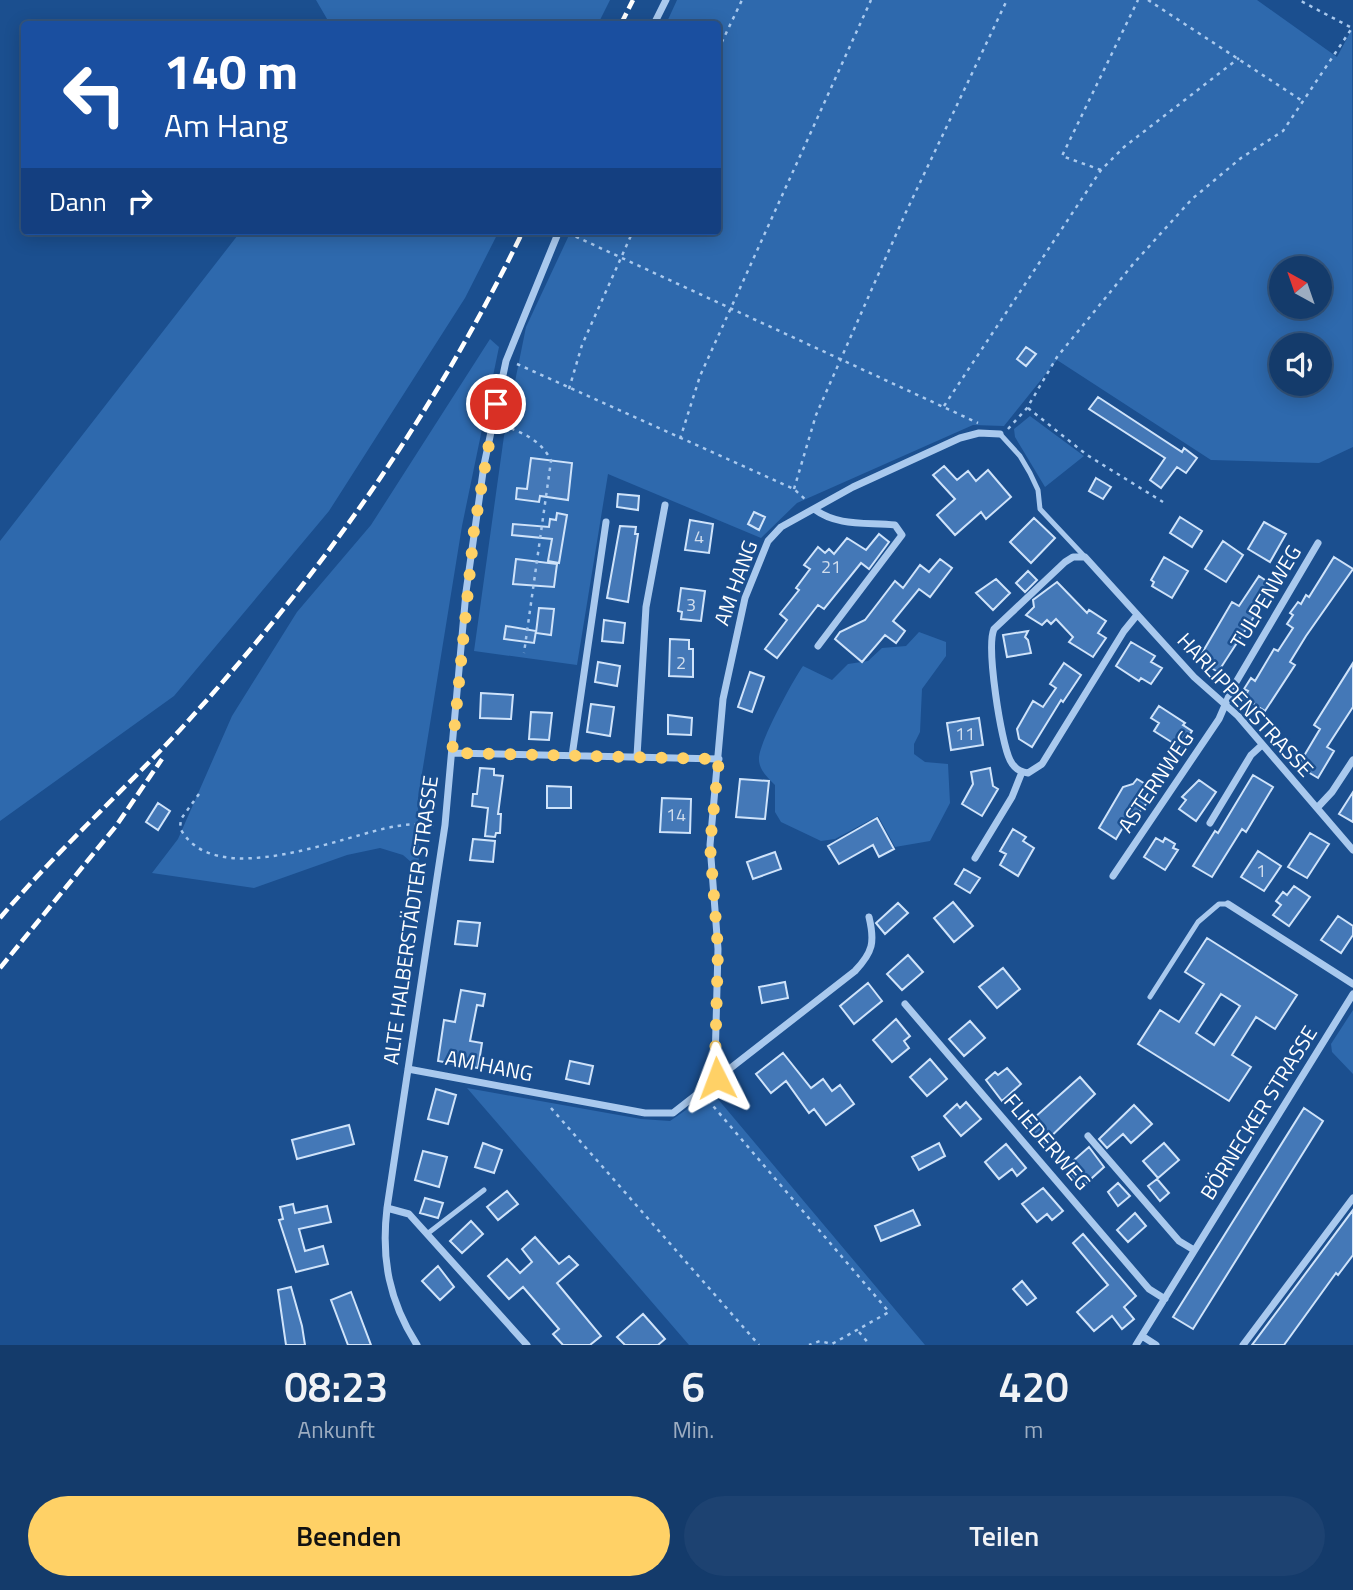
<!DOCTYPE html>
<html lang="de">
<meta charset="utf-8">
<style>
:root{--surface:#143b6b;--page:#1d4271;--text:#f1f3f6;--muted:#9dadc1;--line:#33557e;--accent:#ffd166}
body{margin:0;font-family:"Titillium Web",sans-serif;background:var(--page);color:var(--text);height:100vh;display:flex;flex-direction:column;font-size:26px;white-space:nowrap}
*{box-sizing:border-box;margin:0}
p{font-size:23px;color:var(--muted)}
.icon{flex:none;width:38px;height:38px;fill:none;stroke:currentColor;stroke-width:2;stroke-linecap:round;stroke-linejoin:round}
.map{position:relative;height:1345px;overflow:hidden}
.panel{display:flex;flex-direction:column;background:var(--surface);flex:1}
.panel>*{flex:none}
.hud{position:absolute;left:21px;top:21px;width:700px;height:214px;border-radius:7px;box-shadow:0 4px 18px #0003,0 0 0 2px var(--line);background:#1a4fa0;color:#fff;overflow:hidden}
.needle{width:46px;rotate:320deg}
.tools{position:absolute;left:1269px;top:256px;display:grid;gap:14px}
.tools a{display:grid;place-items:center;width:63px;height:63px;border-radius:50%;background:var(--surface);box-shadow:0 4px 18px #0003,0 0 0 2px var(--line);font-size:35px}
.pin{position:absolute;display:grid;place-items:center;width:60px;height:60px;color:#fff;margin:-30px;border:4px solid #fff;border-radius:50%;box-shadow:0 2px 7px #0007}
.me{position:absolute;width:77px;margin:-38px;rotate:357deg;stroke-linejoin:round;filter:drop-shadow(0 0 5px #0008)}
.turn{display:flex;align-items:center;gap:24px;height:147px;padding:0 28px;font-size:32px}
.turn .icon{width:91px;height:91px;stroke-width:2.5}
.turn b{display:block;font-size:49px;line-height:60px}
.then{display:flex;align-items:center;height:66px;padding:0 28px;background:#0003;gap:14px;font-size:26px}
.eta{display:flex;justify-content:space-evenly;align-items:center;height:119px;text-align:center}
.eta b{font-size:42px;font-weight:600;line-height:49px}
.primary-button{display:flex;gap:14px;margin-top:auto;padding:14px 28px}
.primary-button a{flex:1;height:80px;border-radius:42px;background:var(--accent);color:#111;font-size:28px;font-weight:600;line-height:80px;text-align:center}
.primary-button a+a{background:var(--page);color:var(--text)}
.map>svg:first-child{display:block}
</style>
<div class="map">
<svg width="1353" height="1345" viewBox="0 0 1353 1345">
<rect width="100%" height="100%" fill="#1b4f8f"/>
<path fill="#2e69ad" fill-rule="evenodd" d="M 316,0 L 610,0 L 598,24 L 330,24 Z
M 677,0 L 1257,0 L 1337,57 L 1352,29 L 1353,447 L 1319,463 L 1211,460 L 1057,360 L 1004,426 L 973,425 L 797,503 L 761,538 L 608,474 L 577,665 L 474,651 L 504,436 L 526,327 L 571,231 L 718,231 L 718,24 L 666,24 ZM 1281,268 L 1320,268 L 1320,306 L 1281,306 ZM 1281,345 L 1320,345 L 1320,383 L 1281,383 Z
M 241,231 L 499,231 L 465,298 L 329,511 L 174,696 L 0,821 L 0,541 Z
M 490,339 L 499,347 L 462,526 L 418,798 L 419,869 L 403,855 L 380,848 L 347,855 L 254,888 L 152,873 L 178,839 L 232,716 L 297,612 L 371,525 Z
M 1030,416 L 1084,456 L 1045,487 L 1015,437 L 1014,429 Z
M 919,632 L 946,642 L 946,656 L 922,689 L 920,732 L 914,744 L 914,754 L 925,762 L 948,764 L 950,803 L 930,841 L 895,847 L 878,816 L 835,839 L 821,841 L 781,822 L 775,812 L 775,785 C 767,777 758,769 759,757 C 761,739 792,682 803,666 L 832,680 L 848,664 L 868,661 L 882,648 L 906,646 Z
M 1353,1010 L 1353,1074 L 1332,1052 L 1331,1044 Z
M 467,1088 L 641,1119 L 670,1121 L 712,1092 L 925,1345 L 689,1345 Z"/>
<path fill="#4478b7" stroke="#cfe3fa" stroke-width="2" fill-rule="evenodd" d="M 1026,347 L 1036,354 L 1026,366 L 1017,359 Z
M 1098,397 L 1182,452 L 1184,448 L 1197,458 L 1186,473 L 1177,467 L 1161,488 L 1150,480 L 1165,458 L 1089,409 Z
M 531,458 L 572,463 L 568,500 L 540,496 L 539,502 L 516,499 L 517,488 L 527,489 Z
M 944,466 L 957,480 L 968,471 L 976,481 L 988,470 L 1011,497 L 986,519 L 981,512 L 955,535 L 937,515 L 955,499 L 933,475 Z
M 1096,478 L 1111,487 L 1103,499 L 1089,491 Z
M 618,494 L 639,496 L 638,510 L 617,507 Z
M 754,512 L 765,517 L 759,530 L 748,524 Z
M 557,513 L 567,515 L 559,563 L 548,561 L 552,539 L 512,535 L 513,524 L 549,527 L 550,519 L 556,520 Z
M 1180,517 L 1202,531 L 1192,547 L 1170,533 Z
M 1034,518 L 1055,538 L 1031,563 L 1010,542 Z
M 690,520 L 713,524 L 709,553 L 685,550 Z
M 1264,522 L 1286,534 L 1270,562 L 1248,549 Z
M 620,526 L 636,527 L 635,534 L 638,534 L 628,602 L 607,598 Z
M 879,534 L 889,542 L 869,569 L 861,563 L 824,609 L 818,605 L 777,658 L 765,649 L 787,620 L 780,614 L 799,590 L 796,588 L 810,569 L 804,565 L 818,547 L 825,553 L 829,549 L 834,554 L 847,538 L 866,550 Z
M 1223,541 L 1243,555 L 1226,582 L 1205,569 Z
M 1164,557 L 1188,571 L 1172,598 L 1152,586 L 1154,582 L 1151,580 Z
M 1334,557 L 1353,569 L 1306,636 L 1290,662 L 1295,665 L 1265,711 L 1244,698 L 1248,691 L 1244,689 L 1251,678 L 1255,681 L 1274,649 L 1278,651 L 1293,628 L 1287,624 L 1293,615 L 1290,613 L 1298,602 L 1301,604 L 1306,595 L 1309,597 Z
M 516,559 L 557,564 L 554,587 L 513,584 Z
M 940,559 L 952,568 L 930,597 L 919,589 L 893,621 L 905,631 L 896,643 L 885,635 L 862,662 L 835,639 L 840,632 L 865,620 L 895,581 L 903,588 L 920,565 L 929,572 Z
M 1028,571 L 1037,580 L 1025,592 L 1016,583 Z
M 1259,576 L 1274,586 L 1218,672 L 1198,660 L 1232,602 L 1239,606 Z
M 996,579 L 1010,593 L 993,610 L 976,593 Z
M 1057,582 L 1087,613 L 1089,610 L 1106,621 L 1098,633 L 1106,638 L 1093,657 L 1069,642 L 1073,637 L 1056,619 L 1051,624 L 1047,620 L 1042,625 L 1026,615 L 1034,607 L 1033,600 Z
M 681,588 L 705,591 L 701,621 L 681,619 L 682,612 L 678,611 Z
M 539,608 L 554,609 L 551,635 L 536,633 Z
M 604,620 L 625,623 L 623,643 L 602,641 Z
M 506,626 L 536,631 L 534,643 L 504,639 Z
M 1028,631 L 1025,637 L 1028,640 L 1031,653 L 1007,657 L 1003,635 Z
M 670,639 L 689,640 L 689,649 L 693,649 L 693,677 L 669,676 Z
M 1131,642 L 1155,656 L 1151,662 L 1162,668 L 1151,684 L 1141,678 L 1139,681 L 1116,666 Z
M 598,662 L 620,666 L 617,686 L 595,682 Z
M 1064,663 L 1081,675 L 1063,702 L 1061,700 L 1032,747 L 1019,739 L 1017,729 L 1033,701 L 1043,707 L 1056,688 L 1050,684 Z
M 1353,663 L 1353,707 L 1327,747 L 1334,751 L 1318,778 L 1298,766 L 1320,729 L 1314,725 Z
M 750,672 L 764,677 L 752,712 L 738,707 Z
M 481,693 L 513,695 L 511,719 L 480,718 Z
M 591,704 L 614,707 L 610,736 L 587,732 Z
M 1159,706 L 1185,723 L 1183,725 L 1192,731 L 1181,748 L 1154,731 L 1159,723 L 1151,718 Z
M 531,712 L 552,713 L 549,740 L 529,739 Z
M 668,715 L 692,718 L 691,735 L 668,734 Z
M 979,718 L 983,745 L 951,750 L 947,723 Z
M 480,768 L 494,769 L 494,775 L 503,776 L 498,814 L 501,814 L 500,833 L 496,833 L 495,837 L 485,836 L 488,808 L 472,806 L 473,794 L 477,794 Z
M 990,768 L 993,786 L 998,789 L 982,816 L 962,804 L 973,784 L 971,772 Z
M 1253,775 L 1273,787 L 1246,832 L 1242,829 L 1212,877 L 1193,866 L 1215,831 L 1218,833 Z
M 740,779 L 769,781 L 765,819 L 736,817 Z
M 1137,779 L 1157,791 L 1137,815 L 1132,812 L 1116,839 L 1099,828 L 1123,787 L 1133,784 Z
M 1199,780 L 1216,792 L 1196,821 L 1179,809 L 1186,800 L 1182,797 Z
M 547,786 L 571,787 L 571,808 L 547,808 Z
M 1353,792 L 1353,822 L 1339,814 Z
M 662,798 L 691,799 L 690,833 L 660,832 Z
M 158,803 L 170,811 L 158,830 L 146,822 Z
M 877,818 L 894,849 L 879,857 L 873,845 L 839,864 L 828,846 Z
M 1013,829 L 1026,837 L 1023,841 L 1034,848 L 1018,876 L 1000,865 L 1006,854 L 1000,851 Z
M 1310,833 L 1329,844 L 1307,878 L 1288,867 Z
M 1156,838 L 1163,842 L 1165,838 L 1175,844 L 1173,848 L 1178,850 L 1165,870 L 1144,857 Z
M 473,839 L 495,841 L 493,862 L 470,860 Z
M 1258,851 L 1281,866 L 1264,891 L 1241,877 Z
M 775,852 L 781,869 L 753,879 L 747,862 Z
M 964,869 L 980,878 L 970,893 L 955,884 Z
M 1294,886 L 1310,897 L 1289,926 L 1273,915 L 1281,905 L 1276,901 L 1283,892 L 1287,895 Z
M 953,902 L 973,926 L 954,942 L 934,918 Z
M 898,903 L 908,913 L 885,934 L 876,923 Z
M 1338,916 L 1353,926 L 1353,935 L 1341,953 L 1321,940 Z
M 458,921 L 480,923 L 477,946 L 455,944 Z
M 1207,938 L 1297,995 L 1275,1029 L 1256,1017 L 1232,1055 L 1251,1067 L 1229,1101 L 1138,1044 L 1160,1010 L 1179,1022 L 1204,984 L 1185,972 ZM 1221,994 L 1240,1006 L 1214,1045 L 1196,1033 Z
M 908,955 L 923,972 L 902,990 L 887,974 Z
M 1003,968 L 1020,989 L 997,1008 L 979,987 Z
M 785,982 L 788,998 L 762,1003 L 759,987 Z
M 868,983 L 882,1001 L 854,1024 L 840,1006 Z
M 461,990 L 485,994 L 483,1006 L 477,1005 L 470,1041 L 482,1043 L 478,1068 L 438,1061 L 444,1020 L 455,1022 Z
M 896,1019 L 910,1036 L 904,1041 L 909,1048 L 892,1062 L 873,1040 Z
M 970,1021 L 985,1038 L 964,1056 L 949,1039 Z
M 783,1053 L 811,1088 L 823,1079 L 832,1091 L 840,1085 L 854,1104 L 826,1125 L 814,1109 L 809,1113 L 786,1081 L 771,1093 L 756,1074 Z
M 930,1059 L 947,1079 L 927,1096 L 910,1077 Z
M 570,1061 L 593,1066 L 589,1084 L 566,1079 Z
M 1007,1068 L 1021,1084 L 1002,1101 L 986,1080 L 995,1072 L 998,1075 Z
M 1080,1077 L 1095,1094 L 1042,1145 L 1025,1126 Z
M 436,1089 L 456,1095 L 448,1124 L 428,1119 Z
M 966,1102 L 981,1119 L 961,1136 L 944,1116 L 957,1104 L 960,1108 Z
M 1134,1105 L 1152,1124 L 1131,1143 L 1123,1134 L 1107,1148 L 1099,1139 Z
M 1304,1108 L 1323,1121 L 1193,1329 L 1173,1317 Z
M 349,1125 L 354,1144 L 297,1159 L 292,1140 Z
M 483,1143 L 502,1150 L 494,1173 L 475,1167 Z
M 939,1143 L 945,1156 L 919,1170 L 912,1157 Z
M 1164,1143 L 1179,1160 L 1158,1178 L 1143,1161 Z
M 1006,1144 L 1026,1168 L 1017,1176 L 1012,1169 L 999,1179 L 985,1162 Z
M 1089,1147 L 1104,1167 L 1082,1187 L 1065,1168 Z
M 423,1151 L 447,1157 L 439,1187 L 415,1180 Z
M 1157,1179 L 1169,1193 L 1160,1201 L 1148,1186 Z
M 1118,1183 L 1130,1196 L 1118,1206 L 1108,1192 Z
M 1043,1188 L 1063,1211 L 1052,1220 L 1047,1214 L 1037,1222 L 1022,1204 Z
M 507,1191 L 518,1204 L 498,1220 L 487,1207 Z
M 425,1198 L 443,1203 L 438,1218 L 420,1213 Z
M 293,1204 L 295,1213 L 327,1206 L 331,1222 L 299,1229 L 305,1251 L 323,1246 L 328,1264 L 296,1272 L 279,1220 L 283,1219 L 280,1207 Z
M 913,1210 L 920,1225 L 881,1241 L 875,1226 Z
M 1353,1210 L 1353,1255 L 1338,1275 L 1336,1273 L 1284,1345 L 1252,1345 Z
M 1135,1213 L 1146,1226 L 1128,1242 L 1117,1230 Z
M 471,1221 L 483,1234 L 462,1253 L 450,1241 Z
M 1083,1234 L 1136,1296 L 1124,1307 L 1134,1319 L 1122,1329 L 1112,1316 L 1094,1331 L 1077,1312 L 1108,1285 L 1073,1243 Z
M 535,1237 L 559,1264 L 569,1256 L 578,1265 L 557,1283 L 601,1336 L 590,1345 L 563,1345 L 553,1334 L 559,1329 L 523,1287 L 509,1299 L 488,1276 L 507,1259 L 520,1273 L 532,1262 L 522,1249 Z
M 438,1266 L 454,1287 L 440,1300 L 422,1281 Z
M 1022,1281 L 1036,1298 L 1027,1305 L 1013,1289 Z
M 291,1287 L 302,1326 L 305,1345 L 286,1345 L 278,1290 Z
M 351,1292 L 371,1345 L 348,1345 L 331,1300 Z
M 643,1314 L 665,1339 L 658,1345 L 625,1345 L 617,1337 Z"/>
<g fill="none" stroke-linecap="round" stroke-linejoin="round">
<path stroke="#a9c9ee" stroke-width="2.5" stroke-dasharray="3.5 5" stroke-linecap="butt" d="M 1148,0 L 1304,102
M 718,50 L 742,0
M 1101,170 L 1062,156 L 1138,0
M 568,233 L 978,423
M 517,364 L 794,489 L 807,501
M 569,389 L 582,345 L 633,231
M 944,406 L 1101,170 L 1124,147 L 1239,58
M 1028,408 L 1087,455 L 1163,502
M 503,426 C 523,432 543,442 551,461 L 524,653
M 1008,429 L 1027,408 L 1057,357 L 1134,263 L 1192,199 L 1241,158 L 1283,131 L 1352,28 L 1299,0
M 680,439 L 700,376 L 871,0
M 794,489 L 816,415 L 906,212 L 1007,0
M 199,794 L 181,819 L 180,828 C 214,893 343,835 397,826 C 409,824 421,824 434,825
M 708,1100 L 889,1312 L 832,1344 L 820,1341 L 809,1345
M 551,1108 L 759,1345
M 859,1332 L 870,1345"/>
<path stroke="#a9c9ee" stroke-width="5" d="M 1000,434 L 1020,456 L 1030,473 L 1038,490 L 1040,509 L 1085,557
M 1150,997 L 1198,922 L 1219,904 L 1228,904
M 427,1234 L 484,1190"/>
<path stroke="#a9c9ee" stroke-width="7" d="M 654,24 L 666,0
M 814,509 C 838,527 867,522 895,525 L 902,535 L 818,646
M 1137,615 L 1124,631 L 1042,764 L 1028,773 C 1019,772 1014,768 1010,760 C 1001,742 986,647 994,629 L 1065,562 L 1073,557 L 1085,557 L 1194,677 L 1238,716 L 1353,850
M 452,753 L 719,759
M 572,756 L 606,522
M 637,756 L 646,607 L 665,505
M 1317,808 L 1332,792 L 1353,760
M 1210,823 L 1251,755 L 1262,745
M 975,858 L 1012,797 L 1022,772
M 1113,876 L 1219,719 L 1232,689 L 1318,543
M 1228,904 L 1353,984
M 905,1004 L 1149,1289 L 1165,1299
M 408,1069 L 645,1113 L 673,1113 L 855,971 C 873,952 875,942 869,917
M 717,1078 L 715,1064 L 718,949 L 710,845 L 723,699 L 745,598 L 768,541 L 781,527 L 853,487 L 960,438 L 979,433 L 1000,434
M 1088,1136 L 1179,1241 L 1194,1250
M 387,1208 L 409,1214 L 527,1345
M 1142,1336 L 1156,1345
M 417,1345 C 389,1301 381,1259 387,1208 L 445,825 L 466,592 L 484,465 L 506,361 L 559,231
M 1136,1345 L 1353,994
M 1243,1345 L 1353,1198"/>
<path stroke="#fff" stroke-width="4.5" stroke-dasharray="12 5" stroke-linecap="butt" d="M 621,24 L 633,0
M 0,918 C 56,852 120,794 179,731 C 318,579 433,417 523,231
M 0,968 L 116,826 L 162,759"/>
</g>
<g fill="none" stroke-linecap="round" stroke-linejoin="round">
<path stroke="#ffd166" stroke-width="12" stroke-dasharray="0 21.6" d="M 496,404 L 474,530 L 452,753 L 719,759 L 710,845 L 718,949 L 715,1064 L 717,1078"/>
</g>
<g text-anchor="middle" stroke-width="5" stroke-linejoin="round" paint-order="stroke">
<g font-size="18" fill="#d0dded">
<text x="699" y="543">4</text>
<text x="831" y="573">21</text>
<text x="691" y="611">3</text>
<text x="681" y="669">2</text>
<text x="965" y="740">11</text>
<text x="676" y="821">14</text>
<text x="1261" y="877">1</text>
</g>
<g font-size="21" fill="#fff" stroke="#1b4f8f">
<text transform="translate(736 583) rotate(-70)" y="7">AM HANG</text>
<text transform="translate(1266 597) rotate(-59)" y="7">TULPENWEG</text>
<text transform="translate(1245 705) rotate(47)" y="7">HARLIPPENSTRASSE</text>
<text transform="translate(1156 782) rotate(-56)" y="7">ASTERNWEG</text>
<text transform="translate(411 920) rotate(-82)" y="7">ALTE HALBERSTÄDTER STRASSE</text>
<text transform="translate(489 1066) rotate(11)" y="7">AM HANG</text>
<text transform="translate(1259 1113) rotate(-58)" y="7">BÖRNECKER STRASSE</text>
<text transform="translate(1047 1142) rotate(49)" y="7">FLIEDERWEG</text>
</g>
</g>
</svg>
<div class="tools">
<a><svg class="needle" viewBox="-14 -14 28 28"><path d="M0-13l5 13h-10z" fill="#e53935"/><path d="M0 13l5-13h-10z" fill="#9dadc1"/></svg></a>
<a><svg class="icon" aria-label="sound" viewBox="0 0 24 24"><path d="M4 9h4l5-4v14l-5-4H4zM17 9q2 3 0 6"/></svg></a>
</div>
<div class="pin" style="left:496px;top:404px;background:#d93025"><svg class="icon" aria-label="arrive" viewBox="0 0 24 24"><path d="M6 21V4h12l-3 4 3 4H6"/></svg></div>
<svg class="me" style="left:717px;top:1078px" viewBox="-20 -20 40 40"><path d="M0-17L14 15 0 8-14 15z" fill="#ffd166" stroke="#fff" stroke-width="4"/></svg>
<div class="hud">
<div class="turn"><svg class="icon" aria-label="left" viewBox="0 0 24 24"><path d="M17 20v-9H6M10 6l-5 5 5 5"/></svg><div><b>140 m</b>Am Hang</div></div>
<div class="then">Dann<svg class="icon" aria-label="right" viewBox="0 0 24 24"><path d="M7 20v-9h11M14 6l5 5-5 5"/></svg></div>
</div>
</div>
<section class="panel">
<div class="eta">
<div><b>08:23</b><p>Ankunft</p></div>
<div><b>6</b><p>Min.</p></div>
<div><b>420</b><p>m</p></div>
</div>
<div class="primary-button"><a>Beenden</a><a>Teilen</a></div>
</section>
